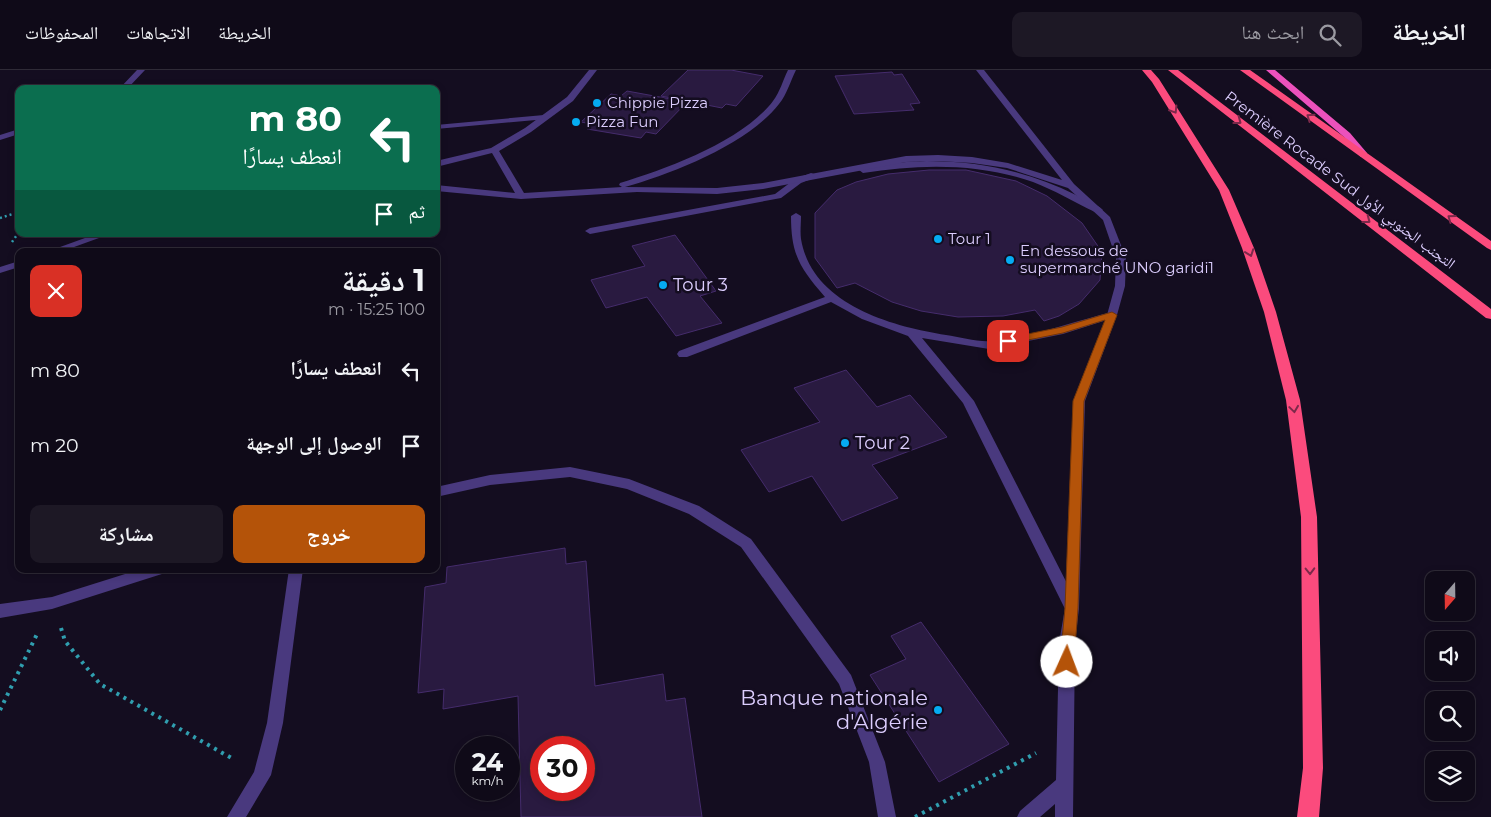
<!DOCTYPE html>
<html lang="ar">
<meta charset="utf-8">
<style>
:root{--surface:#0f0a18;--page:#1d1825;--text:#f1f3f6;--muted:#9b9aa2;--line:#2f2b37;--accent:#b45309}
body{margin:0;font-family:Montserrat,"Noto Naskh Arabic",sans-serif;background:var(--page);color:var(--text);direction:rtl;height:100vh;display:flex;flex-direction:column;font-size:19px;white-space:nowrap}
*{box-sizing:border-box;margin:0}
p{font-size:16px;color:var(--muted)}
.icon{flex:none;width:28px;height:28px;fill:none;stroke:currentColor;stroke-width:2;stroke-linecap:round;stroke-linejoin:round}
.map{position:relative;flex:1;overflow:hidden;direction:ltr}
.side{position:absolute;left:15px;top:178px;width:425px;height:325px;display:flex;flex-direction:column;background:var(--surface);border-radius:10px;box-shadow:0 2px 8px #0003,0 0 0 1px var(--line);direction:rtl}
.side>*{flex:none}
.top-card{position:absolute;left:15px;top:15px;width:425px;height:152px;border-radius:10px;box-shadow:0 2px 8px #0003,0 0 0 1px var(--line);direction:rtl;background:#0b6e4f;color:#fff;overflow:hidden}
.needle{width:32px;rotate:200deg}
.buttons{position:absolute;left:1425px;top:501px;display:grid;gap:10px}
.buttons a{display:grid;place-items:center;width:50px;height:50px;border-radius:10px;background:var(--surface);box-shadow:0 2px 8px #0003,0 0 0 1px var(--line);font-size:25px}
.speed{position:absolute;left:455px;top:666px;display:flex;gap:10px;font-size:25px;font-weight:700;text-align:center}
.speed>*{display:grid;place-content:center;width:65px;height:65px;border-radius:50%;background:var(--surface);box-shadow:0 2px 8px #0003,0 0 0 1px var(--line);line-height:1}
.speed small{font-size:12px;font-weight:400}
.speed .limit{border:8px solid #d22;background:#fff;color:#111}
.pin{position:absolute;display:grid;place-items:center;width:42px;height:42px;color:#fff;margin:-21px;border-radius:10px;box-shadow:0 2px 8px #0006}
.me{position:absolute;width:55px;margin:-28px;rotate:2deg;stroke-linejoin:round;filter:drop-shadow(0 0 4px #0008)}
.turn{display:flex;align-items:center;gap:18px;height:105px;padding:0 15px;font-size:22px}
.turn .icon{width:65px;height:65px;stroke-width:2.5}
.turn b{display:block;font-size:35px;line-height:42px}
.then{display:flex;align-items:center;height:48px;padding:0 15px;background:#0003;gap:10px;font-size:19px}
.round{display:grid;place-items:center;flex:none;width:52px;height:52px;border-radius:10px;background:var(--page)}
.overview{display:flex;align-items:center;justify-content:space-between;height:85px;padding:0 15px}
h1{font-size:30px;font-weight:700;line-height:38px}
.action{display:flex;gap:10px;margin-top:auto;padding:10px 15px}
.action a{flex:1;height:58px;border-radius:10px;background:var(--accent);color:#fff;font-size:20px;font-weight:700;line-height:58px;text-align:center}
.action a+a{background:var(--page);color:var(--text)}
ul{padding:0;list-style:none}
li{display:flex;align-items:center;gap:15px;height:75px;padding:0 15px}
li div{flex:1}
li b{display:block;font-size:19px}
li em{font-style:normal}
header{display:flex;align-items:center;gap:30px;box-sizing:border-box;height:70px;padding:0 25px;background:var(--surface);border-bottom:1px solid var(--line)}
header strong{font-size:24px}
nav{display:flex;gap:28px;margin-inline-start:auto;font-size:18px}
.search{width:350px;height:45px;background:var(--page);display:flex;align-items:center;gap:12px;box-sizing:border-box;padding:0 18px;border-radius:10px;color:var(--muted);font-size:19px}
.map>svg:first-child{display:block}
</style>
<header>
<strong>الخريطة</strong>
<div class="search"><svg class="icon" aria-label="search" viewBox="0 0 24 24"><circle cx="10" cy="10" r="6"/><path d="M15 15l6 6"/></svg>ابحث هنا</div>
<nav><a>الخريطة</a><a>الاتجاهات</a><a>المحفوظات</a></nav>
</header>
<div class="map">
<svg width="1491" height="747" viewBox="0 0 1491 747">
<rect width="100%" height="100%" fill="#140d20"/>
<path fill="#291a40" stroke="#452c6c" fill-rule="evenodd" d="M 688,0 L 731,0 L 763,6 L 736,36 L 726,34 L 722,38 L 661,26 Z
M 892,2 L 894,5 L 902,4 L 920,33 L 910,34 L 914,40 L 854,44 L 835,6 Z
M 627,21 L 687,32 L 656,64 L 646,62 L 641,68 L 587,59 L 592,54 L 581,52 L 611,24 L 621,26 Z
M 929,100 L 966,100 L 1016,111 L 1047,126 L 1082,153 L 1102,182 L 1100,210 L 1079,234 L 1059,246 L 1044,251 L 1035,240 L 1003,246 L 958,247 L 921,241 L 892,232 L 855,213 L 837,218 L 815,188 L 815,143 L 837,120 L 856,112 L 888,104 Z
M 675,165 L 716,221 L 700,226 L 722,253 L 676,266 L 647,227 L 606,238 L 591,210 L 645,196 L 632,176 Z
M 846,300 L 877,337 L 910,325 L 947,367 L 872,395 L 898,428 L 842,451 L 812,406 L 769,422 L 741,380 L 820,352 L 794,318 Z
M 565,478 L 566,494 L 586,491 L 595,616 L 663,604 L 666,631 L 685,628 L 702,747 L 521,747 L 518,626 L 443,639 L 444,619 L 418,623 L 425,517 L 446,513 L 447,497 ZM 541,678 L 584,678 L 584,720 L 541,720 Z
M 921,552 L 1009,674 L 939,712 L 870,605 L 906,589 L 891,566 Z"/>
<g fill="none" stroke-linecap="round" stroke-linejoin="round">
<path stroke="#309eaf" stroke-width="2.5" stroke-dasharray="2 3" stroke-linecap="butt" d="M 0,148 L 19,142
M 12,172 L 19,162"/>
<path stroke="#309eaf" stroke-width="4" stroke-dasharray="3 5" stroke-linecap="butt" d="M 61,558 L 65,571 L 100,614 L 235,690
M 0,640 L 38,562
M 915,747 L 1036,683"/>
<path fill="#49397e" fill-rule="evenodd" d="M 544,45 L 547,45 L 547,49 L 436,59 L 436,55 Z
M 926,91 C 979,91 1028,101 1076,125 C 1084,130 1096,133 1103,140 L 1101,142 L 1095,142 C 1074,132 1054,120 1033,112 C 978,93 920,94 863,103 L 859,100 C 868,93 912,92 926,91 Z
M 811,103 L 814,104 L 814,108 L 801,113 L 781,128 L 590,164 L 585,161 L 590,158 L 775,124 L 795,109 Z
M 796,143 L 801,146 C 801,153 800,162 801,169 C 812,234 890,256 946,265 C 960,267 977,272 991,271 C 1032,267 1072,252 1112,242 L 1116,243 L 1117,245 L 1116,247 L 1063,264 L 989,279 L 922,268 L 974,331 L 1077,533 L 1079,538 L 1077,543 L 1072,544 L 1067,543 L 963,333 L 908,266 L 862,249 L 831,232 L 687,287 L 679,287 L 677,284 L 679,281 L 825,227 C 800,198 791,185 791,146 Z"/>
<path fill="#49397e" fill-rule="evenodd" d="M 137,0 L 145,0 L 127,19 L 119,19 Z
M 589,0 L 597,0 L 573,31 L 531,62 L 499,81 L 524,123 L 622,117 L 619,115 L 620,113 C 667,99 743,71 773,31 C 780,22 783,10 788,0 L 796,0 C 790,12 787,24 779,34 C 748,74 672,104 625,117 L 717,118 L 763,113 L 906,86 L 938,85 L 972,87 L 1008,93 L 1062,110 L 976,0 L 984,0 L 1074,114 L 1110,147 L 1126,188 L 1125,216 L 1117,245 L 1085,331 L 1079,538 L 1075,573 L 1073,747 L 1055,747 L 1055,734 L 1040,747 L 1017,747 L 1020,741 L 1056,710 L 1059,573 L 1065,538 L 1073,331 L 1107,245 L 1115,216 L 1116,188 L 1103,150 L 1068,118 L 1007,98 L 972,93 L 938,91 L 906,92 L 763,119 L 717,124 L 637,122 L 521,129 L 436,121 L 436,115 L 515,123 L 492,83 L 436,97 L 436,91 L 491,78 L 525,58 L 567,27 Z
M 19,59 L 19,64 L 0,70 L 0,65 Z
M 96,164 L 110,164 L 63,181 L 49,181 Z
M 19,191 L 19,197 L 0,203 L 0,197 Z
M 570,397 L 629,409 L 699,436 L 751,469 L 851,605 L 885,692 L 896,747 L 878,747 L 869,692 L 839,614 L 741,477 L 689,444 L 627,419 L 570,407 L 490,415 L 436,427 L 436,417 L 490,405 Z
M 141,499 L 167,499 L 165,503 L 52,539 L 0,548 L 0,534 L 52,527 Z
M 289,499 L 303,499 L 283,653 L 271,705 L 246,747 L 227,747 L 254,702 L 267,653 Z"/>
<path fill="#ec51bc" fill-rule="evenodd" d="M 1266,0 L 1275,0 L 1350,63 L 1367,83 L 1367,87 L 1361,87 L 1344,67 Z"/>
<path fill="#fb4b7d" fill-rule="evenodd" d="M 1142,0 L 1151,0 L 1159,9 L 1229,120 L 1254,178 L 1276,242 L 1300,330 L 1317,447 L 1323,698 L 1319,747 L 1297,747 L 1303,698 L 1301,447 L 1286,330 L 1264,242 L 1242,178 L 1219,120 L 1152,12 Z
M 1168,0 L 1178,0 L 1491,239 L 1491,249 L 1486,248 Z
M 1240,0 L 1250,0 L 1491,171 L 1491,180 L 1487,178 Z"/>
</g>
<defs><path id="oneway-chevron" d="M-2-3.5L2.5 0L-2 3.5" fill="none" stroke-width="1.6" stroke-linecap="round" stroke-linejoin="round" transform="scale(1.25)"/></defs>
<g stroke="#7c294a">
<use href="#oneway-chevron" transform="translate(1174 40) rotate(58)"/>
<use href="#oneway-chevron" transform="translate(1310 47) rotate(-145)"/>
<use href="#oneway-chevron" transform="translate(1238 51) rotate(37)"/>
<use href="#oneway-chevron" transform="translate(1451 148) rotate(-144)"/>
<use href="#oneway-chevron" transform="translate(1367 150) rotate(37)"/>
<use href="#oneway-chevron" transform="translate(1250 183) rotate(70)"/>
<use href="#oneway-chevron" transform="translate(1294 339) rotate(82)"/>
<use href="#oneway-chevron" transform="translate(1310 501) rotate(89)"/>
</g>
<path fill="#b45309" stroke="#753606" d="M 1112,242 L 1117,245 L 1084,331 L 1078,538 L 1074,592 L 1072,596 L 1067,598 L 1062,596 L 1060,592 L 1065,538 L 1073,331 L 1105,250 L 1063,263 L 1008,274 L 1003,271 L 1008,268 L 1062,257 Z"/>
<g fill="#05acf2" stroke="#140d20" stroke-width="2">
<circle cx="597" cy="33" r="5"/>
<circle cx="576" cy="52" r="5"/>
<circle cx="938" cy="169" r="5"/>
<circle cx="1010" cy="190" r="5"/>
<circle cx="663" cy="215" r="5"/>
<circle cx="845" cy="373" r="5"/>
<circle cx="938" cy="640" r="5"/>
</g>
<g text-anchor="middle" stroke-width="5" stroke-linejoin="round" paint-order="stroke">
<g font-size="15" fill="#dccdfe" stroke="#140d20" text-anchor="start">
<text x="607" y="38">Chippie Pizza</text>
<text x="586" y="57">Pizza Fun</text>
<text x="948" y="174">Tour 1</text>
<text x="1020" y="186">En dessous de<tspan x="1020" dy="17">supermarché UNO garidi1</tspan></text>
</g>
<g font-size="15" fill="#dccdfe" stroke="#140d20">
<text transform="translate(1340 110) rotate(37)" y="5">Première Rocade Sud التجنب الجنوبي الأول</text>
</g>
<g font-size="18" fill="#dccdfe" stroke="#140d20" text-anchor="start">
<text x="673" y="221">Tour 3</text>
<text x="855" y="379">Tour 2</text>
</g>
<g font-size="21" fill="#dccdfe" stroke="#140d20" text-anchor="end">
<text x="928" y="635">Banque nationale<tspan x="928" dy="24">d'Algérie</tspan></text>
</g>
</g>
</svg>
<div class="buttons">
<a><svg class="needle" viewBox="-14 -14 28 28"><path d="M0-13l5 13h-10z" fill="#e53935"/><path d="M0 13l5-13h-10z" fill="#9b9aa2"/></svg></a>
<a><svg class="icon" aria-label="sound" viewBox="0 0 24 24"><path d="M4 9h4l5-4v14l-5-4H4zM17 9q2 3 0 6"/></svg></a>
<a><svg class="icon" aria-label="search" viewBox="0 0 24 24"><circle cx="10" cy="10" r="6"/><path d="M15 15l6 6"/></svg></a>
<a><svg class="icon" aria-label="layers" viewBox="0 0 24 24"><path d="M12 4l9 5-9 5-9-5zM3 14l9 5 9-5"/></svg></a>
</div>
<div class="speed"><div>24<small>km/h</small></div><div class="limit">30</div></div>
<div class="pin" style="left:1008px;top:271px;background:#d93025"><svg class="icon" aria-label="arrive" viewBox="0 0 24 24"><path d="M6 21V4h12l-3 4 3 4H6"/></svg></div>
<svg class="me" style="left:1067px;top:592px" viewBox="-20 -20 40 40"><circle r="19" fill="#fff"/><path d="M0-13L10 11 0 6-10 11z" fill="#b45309"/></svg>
<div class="top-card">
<div class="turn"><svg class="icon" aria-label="left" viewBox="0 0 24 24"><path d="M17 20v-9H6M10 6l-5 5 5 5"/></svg><div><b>80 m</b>انعطف يسارًا</div></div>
<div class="then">ثم<svg class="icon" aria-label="arrive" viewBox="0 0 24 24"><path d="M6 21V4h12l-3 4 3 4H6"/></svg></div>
</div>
<section class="side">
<div class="overview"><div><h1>1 دقيقة</h1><p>100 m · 15:25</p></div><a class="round" style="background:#d93025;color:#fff"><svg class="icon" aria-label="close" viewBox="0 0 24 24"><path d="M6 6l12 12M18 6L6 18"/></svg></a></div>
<ul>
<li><svg class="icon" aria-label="left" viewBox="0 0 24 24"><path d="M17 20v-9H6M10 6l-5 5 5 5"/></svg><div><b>انعطف يسارًا</b></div><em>80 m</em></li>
<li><svg class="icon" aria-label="arrive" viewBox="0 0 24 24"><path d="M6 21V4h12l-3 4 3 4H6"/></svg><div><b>الوصول إلى الوجهة</b></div><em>20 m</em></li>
</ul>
<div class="action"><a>خروج</a><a>مشاركة</a></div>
</section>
</div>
